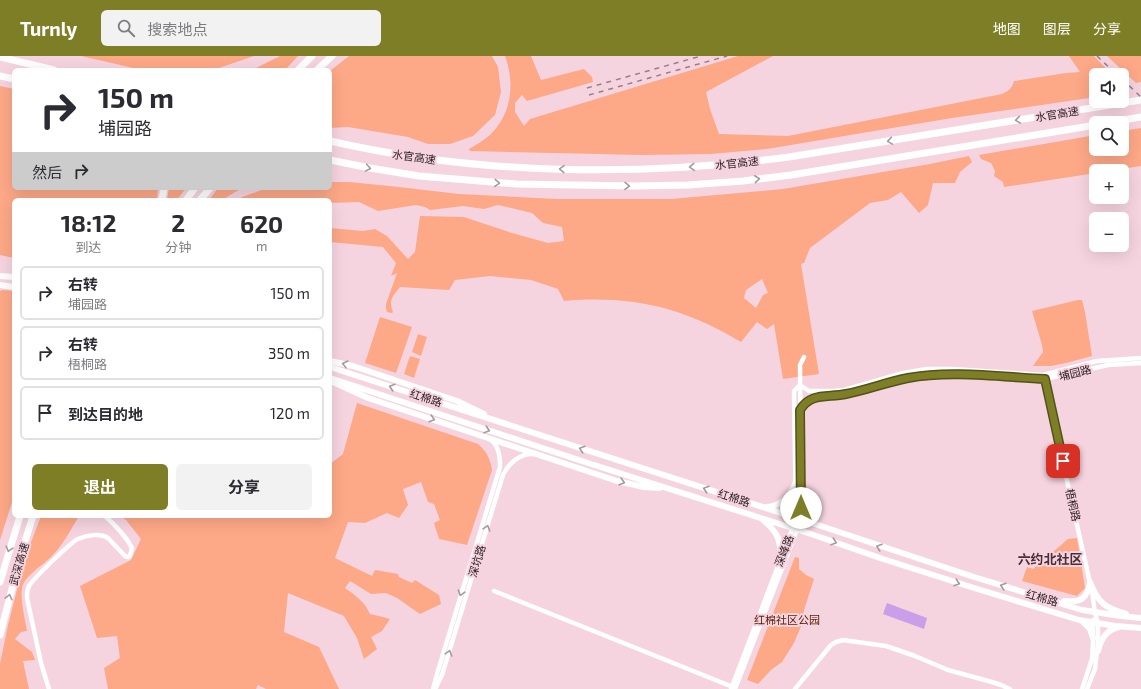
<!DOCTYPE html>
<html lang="zh">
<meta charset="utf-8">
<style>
:root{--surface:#fff;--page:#f2f2f3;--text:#2b2b33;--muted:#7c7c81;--line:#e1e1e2;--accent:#7e7e27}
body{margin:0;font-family:"Exo 2","Noto Sans SC",sans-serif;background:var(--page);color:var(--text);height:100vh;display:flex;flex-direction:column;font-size:15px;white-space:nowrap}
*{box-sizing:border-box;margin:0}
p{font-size:13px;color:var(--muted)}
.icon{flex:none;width:22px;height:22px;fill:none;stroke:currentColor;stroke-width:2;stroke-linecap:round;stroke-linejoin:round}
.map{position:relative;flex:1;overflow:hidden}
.sheet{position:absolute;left:12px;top:142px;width:320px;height:320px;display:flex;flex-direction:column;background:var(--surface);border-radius:6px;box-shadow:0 4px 16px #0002}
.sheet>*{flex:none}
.guide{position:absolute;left:12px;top:12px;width:320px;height:122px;border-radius:6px;box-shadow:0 4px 16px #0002;background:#fff;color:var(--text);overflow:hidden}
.fabs{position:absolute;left:1089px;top:12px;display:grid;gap:8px}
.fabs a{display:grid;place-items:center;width:40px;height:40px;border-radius:6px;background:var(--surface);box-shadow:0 4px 16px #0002;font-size:20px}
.pin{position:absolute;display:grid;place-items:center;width:34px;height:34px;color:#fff;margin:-17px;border-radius:8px;box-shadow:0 2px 6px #0006}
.me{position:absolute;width:44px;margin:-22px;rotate:0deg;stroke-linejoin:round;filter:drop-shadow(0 0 3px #0008)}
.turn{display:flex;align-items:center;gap:14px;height:84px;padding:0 20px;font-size:18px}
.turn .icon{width:52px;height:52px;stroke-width:2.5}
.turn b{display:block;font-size:28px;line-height:34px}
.then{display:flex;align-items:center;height:38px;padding:0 20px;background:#0003;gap:8px;font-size:15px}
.eta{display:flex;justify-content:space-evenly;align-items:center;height:68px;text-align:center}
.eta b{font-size:24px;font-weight:700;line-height:28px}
.action{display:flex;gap:8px;margin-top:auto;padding:8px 20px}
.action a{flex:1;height:46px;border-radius:6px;background:var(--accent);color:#fff;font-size:16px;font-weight:700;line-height:46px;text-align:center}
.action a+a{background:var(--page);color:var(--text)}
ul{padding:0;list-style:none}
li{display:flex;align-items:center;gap:12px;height:54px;margin:0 8px 6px;padding:0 12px;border:2px solid var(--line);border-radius:6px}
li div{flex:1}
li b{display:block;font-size:15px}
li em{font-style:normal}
header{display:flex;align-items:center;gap:24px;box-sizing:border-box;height:56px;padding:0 20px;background:var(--accent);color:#fff}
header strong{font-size:19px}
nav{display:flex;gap:22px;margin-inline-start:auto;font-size:14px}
.search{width:280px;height:36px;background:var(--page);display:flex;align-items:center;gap:10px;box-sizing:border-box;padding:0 14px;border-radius:6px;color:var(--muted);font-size:15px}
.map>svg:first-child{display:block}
</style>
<header>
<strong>Turnly</strong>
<div class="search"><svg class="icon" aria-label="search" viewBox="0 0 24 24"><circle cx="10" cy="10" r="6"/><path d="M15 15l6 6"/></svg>搜索地点</div>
<nav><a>地图</a><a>图层</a><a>分享</a></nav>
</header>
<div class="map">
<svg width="1141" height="633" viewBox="0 0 1141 633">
<rect width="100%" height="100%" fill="#f6d4df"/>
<path fill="#fda887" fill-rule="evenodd" d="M 81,0 L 254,0 L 219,12 L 206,14 L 142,14 Z
M 280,0 L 298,0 L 285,14 L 252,14 Z
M 349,0 L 492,0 L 498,11 L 501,36 L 495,59 L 473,80 L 450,88 L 428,88 L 408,81 L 348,71 L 330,72 L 330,15 Z
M 505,0 L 531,0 L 541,24 L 584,13 L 592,21 L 593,26 L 527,45 L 522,39 L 515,47 L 515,56 L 524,70 L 530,63 L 738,0 L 773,0 L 706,36 L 710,53 L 719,78 L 788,80 L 1002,38 C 1009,35 1012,32 1014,25 L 1066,17 L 1080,16 L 1069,0 L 1094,0 L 1112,19 L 1096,19 L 1096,41 L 952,62 L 767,93 L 711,98 L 642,99 L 470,95 L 469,93 C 476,89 484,84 490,79 C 512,58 515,27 505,0 Z
M 1107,0 L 1141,0 L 1141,26 L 1136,27 Z
M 0,30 L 14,33 L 14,132 L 158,132 L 157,144 L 14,144 L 14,202 L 0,199 Z
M 1141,72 L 1141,110 L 1108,115 L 1096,115 L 1096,117 L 1004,131 L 1003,126 L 994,120 L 995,115 L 991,107 L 981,103 L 979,99 L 1096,79 L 1096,93 L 1122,93 L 1122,75 Z
M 969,100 L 972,106 L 960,116 L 955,127 L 933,127 L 928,149 L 919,157 L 901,136 L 888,144 L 870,147 L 810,192 L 804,207 L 801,208 L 819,318 L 783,323 L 774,268 L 767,273 L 757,266 L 741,286 C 683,251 631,239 564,245 L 558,233 L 531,224 L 490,220 L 455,224 L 449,234 L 400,231 C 393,240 388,244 393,256 L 392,257 L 387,256 L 386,252 L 386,248 L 397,217 L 391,220 L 396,207 L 383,191 L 330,186 L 330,172 L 363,175 L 375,173 L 387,180 L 408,203 L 415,196 L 420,160 L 464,161 L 512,177 L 548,187 L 564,185 L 562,171 L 543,167 L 532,157 L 498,149 L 484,153 L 463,150 L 430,154 L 425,151 L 416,149 L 378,155 L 359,146 L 330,147 L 330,144 L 238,144 L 242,141 L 267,132 L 330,132 L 330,126 L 349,126 L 399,131 L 459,138 L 557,143 L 671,143 L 783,133 L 930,108 ZM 762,223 L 768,237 L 763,239 L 756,252 L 744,242 L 746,234 Z
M 169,132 L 186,132 L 177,144 L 167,144 Z
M 218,132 L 242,132 L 222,144 L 209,144 Z
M 2,234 L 14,235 L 14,440 L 0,484 L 0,235 Z
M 1078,244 L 1082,244 L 1085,256 L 1092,300 L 1066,307 L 1051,310 L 1033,310 L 1043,296 L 1042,289 L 1032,255 Z
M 380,261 L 412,271 L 396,317 L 365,307 Z
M 418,278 L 427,281 L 421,300 L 412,296 Z
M 410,300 L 420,303 L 414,322 L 404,318 Z
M 357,347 L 478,388 C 487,396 490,402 492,414 L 467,489 L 439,483 L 434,467 L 440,464 L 434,448 L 428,446 L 421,426 L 403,433 L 408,449 L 399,462 L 387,457 L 365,467 L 348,466 L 335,502 L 372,520 L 375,514 L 398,518 L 399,521 L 412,527 L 415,524 L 439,539 L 441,548 L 420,558 L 397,542 L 386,537 L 371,538 L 350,525 L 345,532 C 355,539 365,546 370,558 L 383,561 L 390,563 L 382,575 L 371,581 L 377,593 L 364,603 L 357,582 L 344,560 L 288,537 L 284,576 L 319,591 L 339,633 L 266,633 L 258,629 L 256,633 L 108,633 L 104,612 L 120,602 L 117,580 L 97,582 L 80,530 L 131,504 L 141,483 L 126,464 L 120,460 L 330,460 L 330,408 L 343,398 Z
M 41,460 L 79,460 C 70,475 62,491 49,503 C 41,510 23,522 22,532 C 20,543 25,563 27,575 L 21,576 L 15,583 L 32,596 L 35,604 L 23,605 L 29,633 L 0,633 L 0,608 L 8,569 L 25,502 Z
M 1077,482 L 1085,532 L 1077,540 L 1022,525 L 1027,511 L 1033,513 L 1068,483 Z
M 795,501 L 799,502 L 799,513 L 806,519 L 814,523 L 804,554 L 802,568 L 794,587 L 782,606 L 771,614 L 758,628 L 747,624 Z"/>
<path fill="#ca9ee8" d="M 887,547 L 927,562 L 924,573 L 883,558 Z"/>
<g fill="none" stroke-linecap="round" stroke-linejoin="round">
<path stroke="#fff" stroke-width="4.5" d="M 1044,322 L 1090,527
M 800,329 L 809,335 L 833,335 L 844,334 L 903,317 L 927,313 L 952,313 L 1043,319 L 1097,305 L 1141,302
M 800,355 L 806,347 L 815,341 L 845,339 L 888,326 L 909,322 L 931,319 L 955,319 L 1045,323 L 1108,309 L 1141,307
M 494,535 L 733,631
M 49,633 L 41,607 L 27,542 C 27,538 27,534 29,530 C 33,523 71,486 78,483 C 87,479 100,477 108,482 L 125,500 L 128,501 L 130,500 L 132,492 C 126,480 115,469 105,460
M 433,633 L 437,618 L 500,411 C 500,400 499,390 490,383
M 435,633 L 442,619 L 503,419 C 509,407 520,397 534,398
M 731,633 L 796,463 L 794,335 L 800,329
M 735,633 L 801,464 L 800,309 L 804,301
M 795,633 L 831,589 L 836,586 L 843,584 L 886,590 L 915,600 L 948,614 L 992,626 L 1001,629 L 1010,633
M 1082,633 L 1092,603 L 1093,587 L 1093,564
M 1087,633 L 1095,613 L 1098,587 L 1098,568 L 1095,557 L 1092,535"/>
<path stroke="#fff" stroke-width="6" d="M 0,220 L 14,221
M 0,229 L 14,231
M 330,305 L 353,310 L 457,345 L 484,358
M 330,311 L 815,468 L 974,521 L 1082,554 L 1121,560 L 1141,562
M 330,322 L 591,408 L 811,478 L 883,503 L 971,531 L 1079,564 L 1115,570 L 1141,572
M 333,326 L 368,342 L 617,425 L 644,431 L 659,432
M 766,451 C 782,450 790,440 796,426
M 763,464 C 778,476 782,486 780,504
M 1090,526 C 1098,547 1105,552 1126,558
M 1064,545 C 1080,547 1087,543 1090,527
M 1082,565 L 1090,573 L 1093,582
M 1098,595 C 1101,583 1106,574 1119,571"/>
<path stroke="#fff" stroke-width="7" d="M 0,1 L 54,14
M 298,14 L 312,0
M 317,14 L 332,0
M 0,20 L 14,23
M 1106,67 L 1141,61
M 330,85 C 478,119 638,121 789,101 L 1141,44
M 330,104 L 370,112 L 419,120 L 516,128 L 635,130 L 688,129 L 743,125 L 791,119 L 1096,69
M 162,144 L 164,132
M 186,144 L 195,132
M 200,144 L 210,132
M 0,526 L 20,460
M 0,579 L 21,498 L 33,460"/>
<path stroke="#977f87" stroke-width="1.5" stroke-dasharray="5 5" stroke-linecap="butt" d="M 1097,0 L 1117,19
M 1122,23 L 1141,41
M 587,32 L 701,0
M 589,39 L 727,0"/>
</g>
<defs><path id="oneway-chevron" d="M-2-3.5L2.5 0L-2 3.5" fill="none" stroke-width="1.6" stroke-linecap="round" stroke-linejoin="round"/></defs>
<g stroke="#a19c9d">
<use href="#oneway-chevron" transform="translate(1018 64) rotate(171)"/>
<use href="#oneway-chevron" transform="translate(890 85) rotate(171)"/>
<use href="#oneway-chevron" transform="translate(692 111) rotate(176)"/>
<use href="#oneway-chevron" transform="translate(368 112) rotate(10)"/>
<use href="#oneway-chevron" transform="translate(562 113) rotate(-178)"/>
<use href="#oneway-chevron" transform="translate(757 123) rotate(-6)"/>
<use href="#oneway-chevron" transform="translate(497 127) rotate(4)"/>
<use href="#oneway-chevron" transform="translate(627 130) rotate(1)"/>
<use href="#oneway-chevron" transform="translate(345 308) rotate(-166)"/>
<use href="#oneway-chevron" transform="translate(392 331) rotate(-162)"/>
<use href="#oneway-chevron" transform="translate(432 363) rotate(18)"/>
<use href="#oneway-chevron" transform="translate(487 374) rotate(18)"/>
<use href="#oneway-chevron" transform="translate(582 393) rotate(-162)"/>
<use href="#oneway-chevron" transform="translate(622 426) rotate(16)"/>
<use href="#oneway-chevron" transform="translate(706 433) rotate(-162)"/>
<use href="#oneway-chevron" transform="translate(487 472) rotate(-73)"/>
<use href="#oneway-chevron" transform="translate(834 486) rotate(19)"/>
<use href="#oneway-chevron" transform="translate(879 491) rotate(-161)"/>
<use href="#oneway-chevron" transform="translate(9 493) rotate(106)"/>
<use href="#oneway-chevron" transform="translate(957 527) rotate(18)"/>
<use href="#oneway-chevron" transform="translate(1003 530) rotate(-163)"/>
<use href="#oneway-chevron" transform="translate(461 537) rotate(107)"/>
<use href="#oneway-chevron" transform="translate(9 541) rotate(-76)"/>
<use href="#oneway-chevron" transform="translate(449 597) rotate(-73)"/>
</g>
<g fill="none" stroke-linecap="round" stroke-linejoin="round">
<g stroke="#525219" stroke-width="10">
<path id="route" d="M 801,452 L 800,354 C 811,336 828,342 846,338 C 867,334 887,326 908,322 C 950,314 1002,321 1045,323 L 1063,405"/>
</g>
<use href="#route" stroke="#7e7e27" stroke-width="7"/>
</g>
<g text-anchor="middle" stroke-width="4" stroke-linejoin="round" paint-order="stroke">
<g font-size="11" fill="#2e2226" stroke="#f6d4df">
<text transform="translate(1057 58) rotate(-9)" y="4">水官高速</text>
<text transform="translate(414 101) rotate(8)" y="4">水官高速</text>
<text transform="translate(737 107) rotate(-6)" y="4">水官高速</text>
<text transform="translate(1075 317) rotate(-14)" y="4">埔园路</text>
<text transform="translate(426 342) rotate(18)" y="4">红棉路</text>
<text transform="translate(734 442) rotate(18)" y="4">红棉路</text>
<text transform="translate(1073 449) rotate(77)" y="4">梧桐路</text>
<text transform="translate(784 495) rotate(-69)" y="4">深峰路</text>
<text transform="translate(477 505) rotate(-73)" y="4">深坑路</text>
<text transform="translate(19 508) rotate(-74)" y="4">武深高速</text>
<text transform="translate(1042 542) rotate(16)" y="4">红棉路</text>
</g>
<g font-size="11" fill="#57220b" stroke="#f6d4df">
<text x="787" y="568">红棉社区公园</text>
</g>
<g font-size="13" font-weight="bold" fill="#472e37" stroke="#f6d4df">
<text x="1050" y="508">六约北社区</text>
</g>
</g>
</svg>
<div class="fabs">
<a><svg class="icon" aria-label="sound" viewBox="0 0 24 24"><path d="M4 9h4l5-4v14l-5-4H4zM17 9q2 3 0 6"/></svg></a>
<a><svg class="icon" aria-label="search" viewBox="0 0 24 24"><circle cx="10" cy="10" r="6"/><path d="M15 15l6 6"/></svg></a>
<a>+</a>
<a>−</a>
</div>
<div class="pin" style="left:1063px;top:405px;background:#d93025"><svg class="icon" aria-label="arrive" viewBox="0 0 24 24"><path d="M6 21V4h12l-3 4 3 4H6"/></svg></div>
<svg class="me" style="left:801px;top:452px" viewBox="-20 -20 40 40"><circle r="19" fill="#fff"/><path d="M0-13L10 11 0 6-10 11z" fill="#7e7e27"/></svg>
<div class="guide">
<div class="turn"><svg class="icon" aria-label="right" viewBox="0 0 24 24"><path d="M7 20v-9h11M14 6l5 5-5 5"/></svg><div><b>150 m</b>埔园路</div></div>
<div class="then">然后<svg class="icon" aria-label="right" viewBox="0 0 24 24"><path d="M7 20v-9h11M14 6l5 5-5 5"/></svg></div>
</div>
<section class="sheet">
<div class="eta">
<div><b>18:12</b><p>到达</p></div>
<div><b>2</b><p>分钟</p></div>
<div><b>620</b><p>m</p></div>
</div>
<ul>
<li><svg class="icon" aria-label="right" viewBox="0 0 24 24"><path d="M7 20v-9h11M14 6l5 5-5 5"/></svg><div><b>右转</b><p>埔园路</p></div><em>150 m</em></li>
<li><svg class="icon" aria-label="right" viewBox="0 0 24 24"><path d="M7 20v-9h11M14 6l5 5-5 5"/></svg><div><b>右转</b><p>梧桐路</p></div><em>350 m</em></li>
<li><svg class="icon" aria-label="arrive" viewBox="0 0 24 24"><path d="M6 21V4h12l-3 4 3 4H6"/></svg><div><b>到达目的地</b></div><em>120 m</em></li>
</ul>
<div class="action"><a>退出</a><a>分享</a></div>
</section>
</div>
